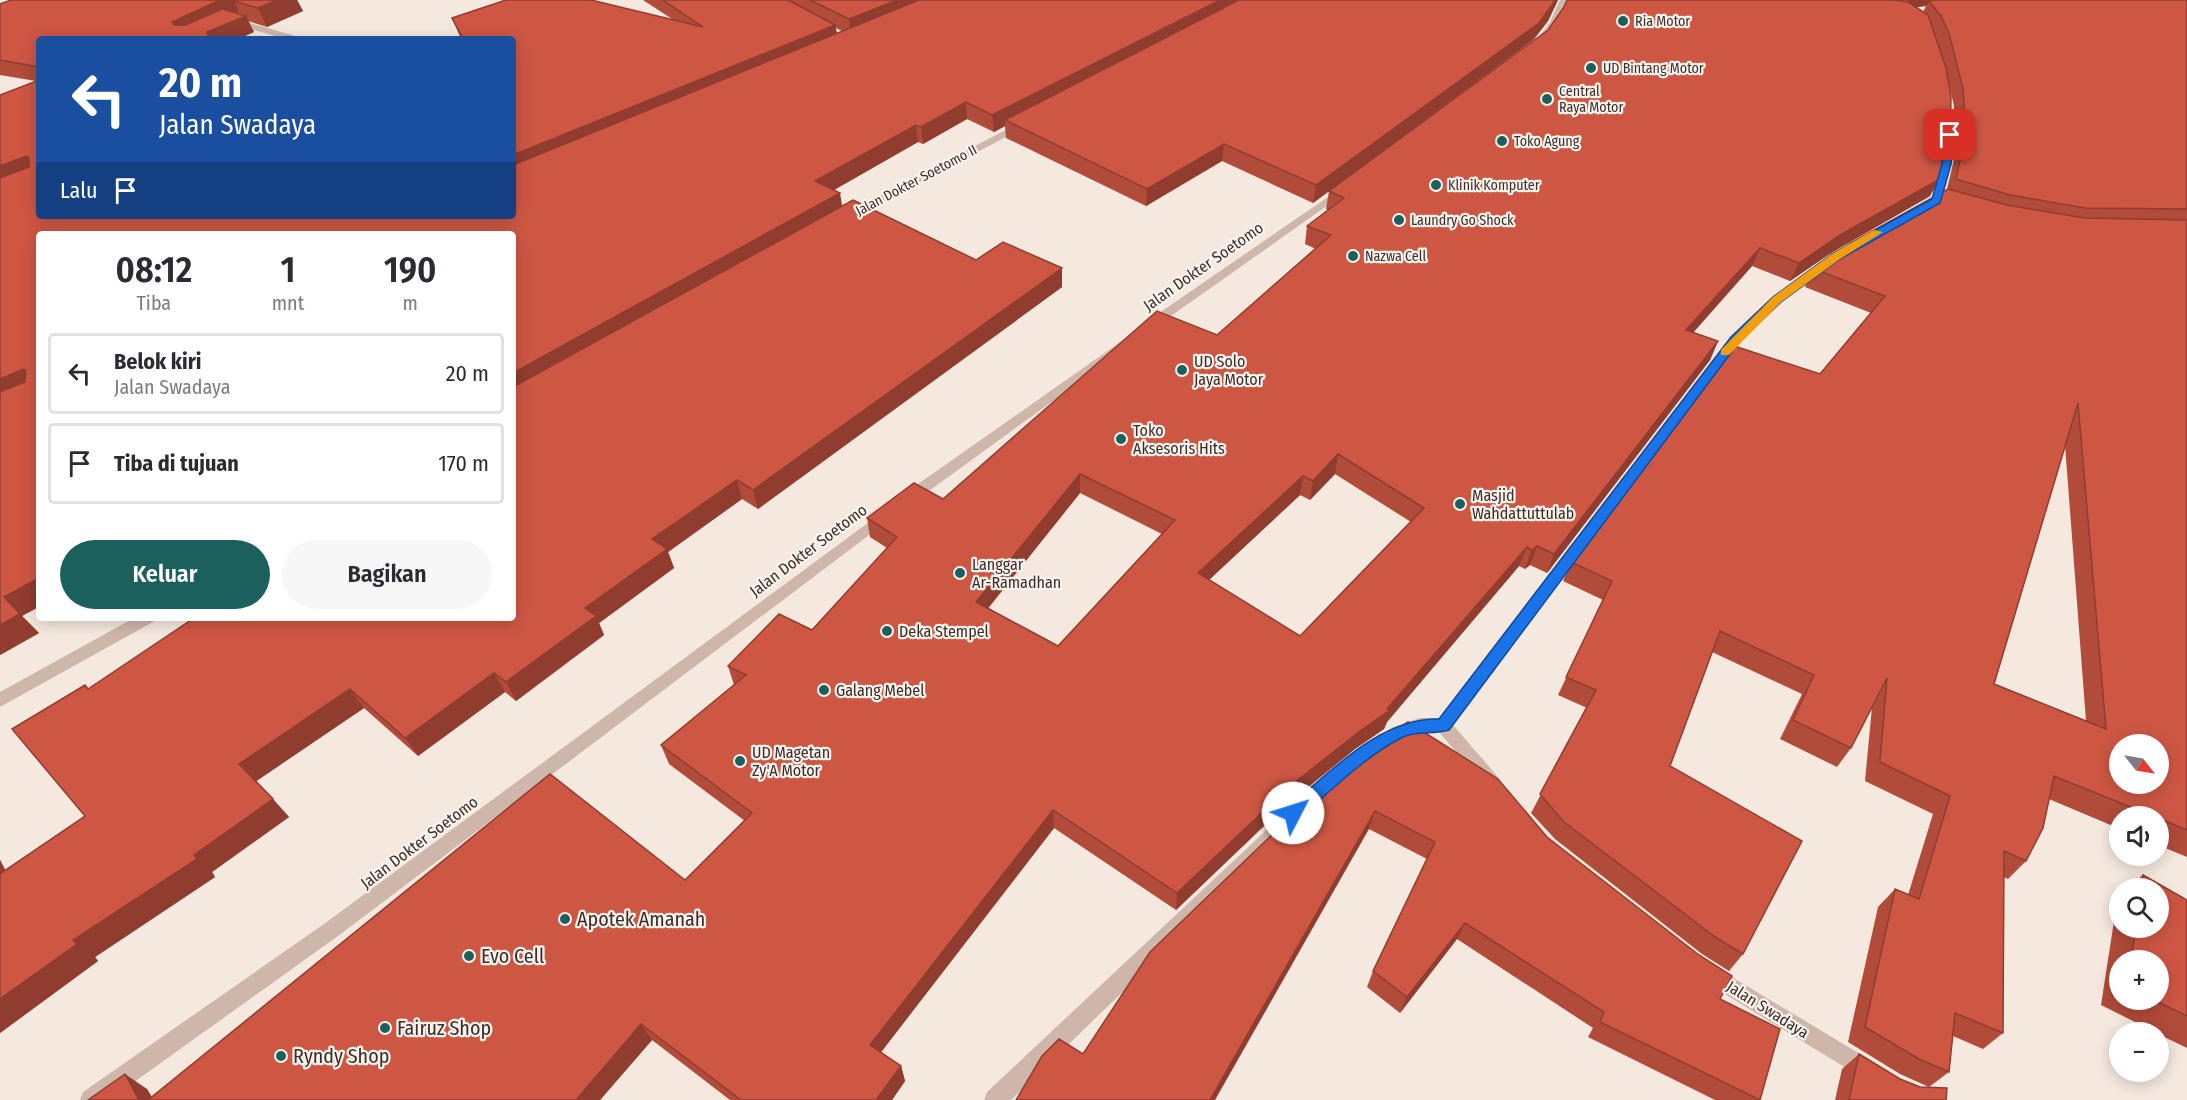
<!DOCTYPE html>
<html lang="id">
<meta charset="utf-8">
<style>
:root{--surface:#fff;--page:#f7f7f7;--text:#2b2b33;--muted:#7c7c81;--line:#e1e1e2;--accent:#1c605e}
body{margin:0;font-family:"Fira Sans Condensed",sans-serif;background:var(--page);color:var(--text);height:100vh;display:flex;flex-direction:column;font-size:22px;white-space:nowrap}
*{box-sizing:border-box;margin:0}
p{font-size:20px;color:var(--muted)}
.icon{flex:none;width:33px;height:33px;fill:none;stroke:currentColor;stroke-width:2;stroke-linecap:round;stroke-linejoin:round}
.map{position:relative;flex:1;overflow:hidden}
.side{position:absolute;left:36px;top:231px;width:480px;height:390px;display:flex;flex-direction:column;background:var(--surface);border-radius:6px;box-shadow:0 3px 15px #0003}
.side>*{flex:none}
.hud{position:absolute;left:36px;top:36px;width:480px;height:183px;border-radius:6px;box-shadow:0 3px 15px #0003;background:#1a4fa0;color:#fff;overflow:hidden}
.needle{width:39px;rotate:121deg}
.buttons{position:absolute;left:2109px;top:734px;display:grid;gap:12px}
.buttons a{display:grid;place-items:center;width:60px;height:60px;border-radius:50%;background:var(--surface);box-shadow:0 3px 15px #0003;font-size:30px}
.pin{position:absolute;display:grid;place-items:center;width:51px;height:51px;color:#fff;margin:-26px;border-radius:12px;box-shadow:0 3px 9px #0006}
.me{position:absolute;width:66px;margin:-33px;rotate:50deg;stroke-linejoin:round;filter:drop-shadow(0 0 4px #0008)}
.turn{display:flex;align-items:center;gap:21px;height:126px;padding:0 24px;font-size:27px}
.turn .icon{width:78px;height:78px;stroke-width:2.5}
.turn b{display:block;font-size:42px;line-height:51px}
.then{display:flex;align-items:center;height:57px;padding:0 24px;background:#0003;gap:12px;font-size:22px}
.eta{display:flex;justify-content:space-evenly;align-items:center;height:102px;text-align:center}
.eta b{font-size:36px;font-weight:600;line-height:42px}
.action{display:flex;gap:12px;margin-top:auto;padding:12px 24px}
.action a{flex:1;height:69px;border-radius:36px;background:var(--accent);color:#fff;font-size:24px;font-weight:600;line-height:69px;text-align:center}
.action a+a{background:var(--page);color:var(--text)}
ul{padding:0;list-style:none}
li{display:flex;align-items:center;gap:18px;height:81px;margin:0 12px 9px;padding:0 12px;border:3px solid var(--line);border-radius:6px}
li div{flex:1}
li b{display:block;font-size:22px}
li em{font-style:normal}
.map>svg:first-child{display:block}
</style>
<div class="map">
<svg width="2187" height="1100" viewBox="0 0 2187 1100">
<rect width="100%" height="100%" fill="#f5e8df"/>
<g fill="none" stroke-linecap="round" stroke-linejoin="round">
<path fill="#ceb7aa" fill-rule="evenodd" d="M 232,18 L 299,37 L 300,39 L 286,39 L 229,23 L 229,19 Z
M 1949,113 L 1954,116 L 1952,164 L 1942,200 L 1929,209 L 1921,209 L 1921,205 L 1932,198 L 1942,164 L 1944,116 Z
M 1023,121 L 1028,124 L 1027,126 L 851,218 L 843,218 L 841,216 Z
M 1826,260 L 1830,261 L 1830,265 L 1781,302 L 1739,342 L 1453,725 L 1498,777 L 1501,782 L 1498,787 L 1492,790 L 1486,787 L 1439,732 L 1419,732 L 1397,740 L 1391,738 L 1388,733 L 1391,728 L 1419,718 L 1439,718 L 1731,336 L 1773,296 Z
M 134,618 L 155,618 L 153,622 L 0,707 L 0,692 Z
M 1315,787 L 1321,790 L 1324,795 L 1321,800 L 1011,1100 L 984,1100 L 987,1092 L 1309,790 Z
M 1712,965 L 1875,1063 L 1879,1070 L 1875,1077 L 1868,1081 L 1861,1077 L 1705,982 L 1702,975 L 1705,968 Z"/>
<path fill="#ceb7aa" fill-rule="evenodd" d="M 1560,0 L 1568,0 L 1558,22 L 1547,38 L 1541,38 L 1540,36 L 1550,22 Z
M 1344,186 L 1349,189 L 1348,191 L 1154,328 L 1146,328 L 1146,322 Z
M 1123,340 L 1129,344 L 1127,347 L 911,504 L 901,504 L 899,500 L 901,496 Z
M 884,511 L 891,516 L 889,520 L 338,936 L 109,1100 L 80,1100 L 83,1092 L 324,924 Z"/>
</g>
<path fill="#b14b3a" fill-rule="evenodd" d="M 11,0 L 297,0 L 303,11 L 267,27 L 248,21 L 254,32 L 238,39 L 39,39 L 39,216 L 513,216 L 513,39 L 461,39 L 452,18 L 672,19 L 643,0 L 1558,0 L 1548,21 L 1534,39 L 1313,203 L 1222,161 L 1146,206 L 1006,138 L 1005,126 L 994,132 L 967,119 L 923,144 L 918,142 L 834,190 L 842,206 L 976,260 L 1062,287 L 758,509 L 742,499 L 668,552 L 674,568 L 599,623 L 604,635 L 516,701 L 505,692 L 418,756 L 364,708 L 256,781 L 289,817 L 212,872 L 215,877 L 95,957 L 98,961 L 0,1033 L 0,860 L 5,870 L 85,816 L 88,689 L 513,618 L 513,234 L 22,616 L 39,633 L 0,655 L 0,95 L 36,81 L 0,75 L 0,4 ZM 836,28 L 842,31 L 837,33 Z
M 1567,0 L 2187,0 L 2187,857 L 2158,845 L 2158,816 L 2120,816 L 2120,829 L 2049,799 L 2026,861 L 2008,879 L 2004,877 L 2003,1033 L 1983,1049 L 1953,1036 L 1949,1072 L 1929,1087 L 1900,1074 L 1848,1042 L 1878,907 L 1895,889 L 1908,895 L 1933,814 L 1865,781 L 1872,707 L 1851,748 L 1837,767 L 1780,739 L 1802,694 L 1712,652 L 1670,766 L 1743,954 L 1729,971 L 1702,954 L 1555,839 L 1531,813 L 1587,708 L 1558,695 L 1603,600 L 1563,581 L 1571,562 L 1820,374 L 1871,313 L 1805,287 L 1814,269 L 1947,189 L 1956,151 L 1954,106 L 1948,80 L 1930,196 L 1831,253 L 1790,281 L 1752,266 L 1693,333 L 1718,341 L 1710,360 L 1547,573 L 1530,565 L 1525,569 L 1519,566 L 1387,722 L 1384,729 L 1355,749 L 1286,805 L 1176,910 L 1054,828 L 881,1052 L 901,1066 L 905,1081 L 892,1100 L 730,1100 L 652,1040 L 600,1100 L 88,1100 L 147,1089 L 152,1097 L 685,880 L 745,821 L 669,764 L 661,745 L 734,685 L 728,666 L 812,630 L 887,548 L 870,537 L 867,518 L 943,499 L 1217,335 L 1316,249 L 1305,244 L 1307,226 L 1328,210 L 1326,209 L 1329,191 L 1548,30 L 1564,7 ZM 1923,6 L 1926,6 L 1923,12 L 1916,7 ZM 2065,445 L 2086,721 L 1994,684 ZM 1335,474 L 1411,522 L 1300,636 L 1209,580 L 1300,495 L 1310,500 ZM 1080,493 L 1162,534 L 1058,646 L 988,608 Z
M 1375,744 L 1547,837 L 1720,999 L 1760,1100 L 1715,1100 L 1588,1037 L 1593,1028 L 1457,939 L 1400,1013 L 1367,987 L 1373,971 L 1427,859 L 1369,829 L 1083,1054 Z
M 2143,875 L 2187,900 L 2187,1048 L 2158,1034 L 2158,1032 L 2155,1032 L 2101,1005 L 2118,895 L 2120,894 L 2120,927 L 2158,927 L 2158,888 L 2127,888 ZM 2120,960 L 2158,960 L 2158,999 L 2120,999 Z
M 1859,1054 L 1900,1079 L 1946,1100 L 1835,1100 L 1842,1069 Z"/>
<path fill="#903d30" d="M 220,0 L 258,0 L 234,1 L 239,11 L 181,38 L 172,22 Z
M 277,0 L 297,0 L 303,11 L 267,27 L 258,8 Z
M 897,0 L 938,0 L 851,36 L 849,19 Z
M 1220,0 L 1250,0 L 1005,120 L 1005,126 L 994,132 L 992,115 Z
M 1555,0 L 1558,0 L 1548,21 L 1534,39 L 1313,203 L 1316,185 Z
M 1908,0 L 1975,0 L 1929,1 L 1926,6 L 1904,9 Z
M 246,16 L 254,32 L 238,39 L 209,39 L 207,32 Z
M 835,25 L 838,42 L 513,176 L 513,155 Z
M 966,102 L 967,119 L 923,144 L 921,127 Z
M 916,125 L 918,142 L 818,199 L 815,181 Z
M 1224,144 L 1222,161 L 1146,206 L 1147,189 Z
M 26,156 L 38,174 L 0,189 L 0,166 Z
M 1940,179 L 1930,196 L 1831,253 L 1790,281 L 1799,263 L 1840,235 Z
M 840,193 L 843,211 L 513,396 L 513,373 Z
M 378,216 L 420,216 L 387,232 L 378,217 Z
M 1760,248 L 1752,266 L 1678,349 L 1686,330 Z
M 1062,268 L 1062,287 L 758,509 L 753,490 Z
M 1718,341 L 1710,360 L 1547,573 L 1554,554 Z
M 23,369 L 38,388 L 0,405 L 0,379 Z
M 1338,454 L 1335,474 L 1310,500 L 1313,481 Z
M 1080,474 L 1080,493 L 978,621 L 976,602 Z
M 1303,476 L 1300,495 L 1196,592 L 1198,573 Z
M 737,480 L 742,499 L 668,552 L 674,568 L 599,623 L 604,635 L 516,701 L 506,682 L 585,608 L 652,539 Z
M 1537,546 L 1530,565 L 1525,569 L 1532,550 Z
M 1527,547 L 1519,566 L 1387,722 L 1384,729 L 1355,749 L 1286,805 L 1176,910 L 1177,893 L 1289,787 L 1387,709 Z
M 39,578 L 39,607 L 22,616 L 39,633 L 0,655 L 0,625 L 4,597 Z
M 494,673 L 505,692 L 418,756 L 405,738 Z
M 350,689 L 364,708 L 255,782 L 239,764 Z
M 273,799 L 289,817 L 212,872 L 215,877 L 95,957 L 98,961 L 0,1033 L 0,999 L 73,940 Z
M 1053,810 L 1054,828 L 875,1060 L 870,1045 Z
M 1375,811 L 1369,829 L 1215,1100 L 1210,1100 Z
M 0,860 L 18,894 L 0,880 Z
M 1465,923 L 1457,939 L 1400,1013 L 1407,997 Z
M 641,1024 L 652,1040 L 600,1100 L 576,1100 Z
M 901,1066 L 905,1081 L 892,1100 L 876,1100 Z
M 125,1074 L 147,1089 L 153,1100 L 139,1100 Z"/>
<path fill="#ce5744" stroke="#903d30" stroke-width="1.5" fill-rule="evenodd" d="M 11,0 L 220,0 L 172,22 L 174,25 L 186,25 L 222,9 L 246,16 L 207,32 L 209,39 L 39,39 L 39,67 L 0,60 L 0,4 Z
M 236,0 L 277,0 L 258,8 L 234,1 Z
M 506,0 L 591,0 L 703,27 L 663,0 L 788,0 L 835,25 L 513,155 L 513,39 L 463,39 L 452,18 Z
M 810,0 L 897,0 L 849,19 Z
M 919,0 L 1220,0 L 992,115 L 966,102 L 921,127 L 916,125 L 815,181 L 840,193 L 513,373 L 513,234 L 39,234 L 39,578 L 4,597 L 20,614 L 0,625 L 0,392 L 25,382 L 26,370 L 23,369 L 0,379 L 0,178 L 29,167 L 29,158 L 26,156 L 0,166 L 0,95 L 39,80 L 39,216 L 378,216 L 378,217 L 396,218 L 400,216 L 513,216 L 513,165 Z
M 1239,0 L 1555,0 L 1552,5 L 1539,23 L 1316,185 L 1224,144 L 1147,189 L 1005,120 Z
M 1567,0 L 1895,0 L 1908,2 L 1928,15 L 1946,68 L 1951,97 L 1950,133 L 1940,179 L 1840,235 L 1799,263 L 1760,248 L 1686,330 L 1718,341 L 1554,554 L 1537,546 L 1532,550 L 1527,547 L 1387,709 L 1390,710 L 1360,731 L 1289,787 L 1177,893 L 1053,810 L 870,1045 L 901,1066 L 876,1100 L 741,1100 L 641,1024 L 576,1100 L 148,1100 L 550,774 L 685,880 L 752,813 L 661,745 L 746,675 L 728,666 L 779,614 L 812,630 L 897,537 L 867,518 L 914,483 L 943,499 L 1157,311 L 1217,335 L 1331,235 L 1307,226 L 1344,198 L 1329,191 L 1548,30 L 1564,7 ZM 1338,454 L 1424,508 L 1300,636 L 1198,573 L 1303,476 L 1313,481 ZM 1080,474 L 1175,520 L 1058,646 L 976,602 Z
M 1934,0 L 2187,0 L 2187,209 L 2085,208 L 2010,195 L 1956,179 L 1966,133 L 1963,89 L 1949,33 L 1941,16 L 1929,1 Z
M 1948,189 L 2007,205 L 2085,218 L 2187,220 L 2187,830 L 2158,818 L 2158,816 L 2153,816 L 2054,776 L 2043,828 L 2026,861 L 2004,851 L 2003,1033 L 1955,1013 L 1949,1072 L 1919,1059 L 1865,1027 L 1895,889 L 1919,899 L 1950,796 L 1880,762 L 1887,678 L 1851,748 L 1793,720 L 1814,675 L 1720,631 L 1670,766 L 1802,841 L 1743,954 L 1715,937 L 1564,822 L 1540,794 L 1596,690 L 1566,677 L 1612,581 L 1571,562 L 1734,346 L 1820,374 L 1885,296 L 1814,269 L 1851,243 ZM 2078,403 L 2106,729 L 1994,684 ZM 2120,744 L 2158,744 L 2158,783 L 2120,783 Z
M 853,200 L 976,260 L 1003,242 L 1062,268 L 753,490 L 737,480 L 652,539 L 667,549 L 585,608 L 596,616 L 506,682 L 494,673 L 405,738 L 350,689 L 239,764 L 273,799 L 194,855 L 197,859 L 73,940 L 77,944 L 0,999 L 0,874 L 85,816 L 12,729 L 85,685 L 88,689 L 194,618 L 513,618 L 513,387 Z
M 1408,722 L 1498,779 L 1547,837 L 1699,955 L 1732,976 L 1720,999 L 1780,1029 L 1760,1100 L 1600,1022 L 1604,1012 L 1465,923 L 1407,997 L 1373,971 L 1435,842 L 1375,811 L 1210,1100 L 1016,1100 L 1042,1056 L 1059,1039 L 1083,1054 L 1150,952 L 1305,803 L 1375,744 Z
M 2143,875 L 2187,900 L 2187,1016 L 2152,999 L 2158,999 L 2158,960 L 2131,960 L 2136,927 L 2158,927 L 2158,888 L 2141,888 Z
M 1859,1054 L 1900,1079 L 1920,1087 L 1947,1088 L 1946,1100 L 1849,1100 Z
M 125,1074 L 139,1100 L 88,1100 Z"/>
<path fill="#1a73e8" stroke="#114b97" stroke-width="1.5" d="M 1950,132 L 1954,135 L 1951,164 L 1940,203 L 1840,259 L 1781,302 L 1739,342 L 1449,730 C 1433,735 1418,730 1403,737 C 1365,756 1331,791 1299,818 L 1293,820 L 1287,818 L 1285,813 L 1287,808 C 1331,772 1379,718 1439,719 L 1731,337 L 1773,297 L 1832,254 L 1932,199 L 1942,164 L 1945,135 Z"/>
<path fill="#f59e0b" d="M 1874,230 L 1883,232 L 1840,259 L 1781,302 L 1729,355 L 1721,355 L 1721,350 L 1773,297 L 1832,254 Z"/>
<g fill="#1c605e" stroke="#fbf3ed" stroke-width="2">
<circle cx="1623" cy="21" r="6"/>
<circle cx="1591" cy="68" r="6"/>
<circle cx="1547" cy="99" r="6"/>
<circle cx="1502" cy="141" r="6"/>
<circle cx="1436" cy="185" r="6"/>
<circle cx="1399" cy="220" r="6"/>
<circle cx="1353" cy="256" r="6"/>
<circle cx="1182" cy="370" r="6"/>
<circle cx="1121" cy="439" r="6"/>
<circle cx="1460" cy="504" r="6"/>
<circle cx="960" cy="573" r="6"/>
<circle cx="887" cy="631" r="6"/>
<circle cx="824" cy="690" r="6"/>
<circle cx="740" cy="761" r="6"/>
<circle cx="565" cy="919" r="6"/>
<circle cx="469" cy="956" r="6"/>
<circle cx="385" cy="1028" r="6"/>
<circle cx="281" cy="1056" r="6"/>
</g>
<g text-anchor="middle" stroke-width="4.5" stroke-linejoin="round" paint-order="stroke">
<g font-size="14" fill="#3b2e2a" stroke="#fbf3ed" text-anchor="start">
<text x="1635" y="26">Ria Motor</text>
<text x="1603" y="73">UD Bintang Motor</text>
<text x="1559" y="96">Central<tspan x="1559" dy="16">Raya Motor</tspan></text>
<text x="1514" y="146">Toko Agung</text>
<text x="1448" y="190">Klinik Komputer</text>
<text x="1411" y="225">Laundry Go Shock</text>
<text x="1365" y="261">Nazwa Cell</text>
</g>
<g font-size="14" fill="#3b2e2a" stroke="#fbf3ed">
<text transform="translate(916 180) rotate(-28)" y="5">Jalan Dokter Soetomo II</text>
</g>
<g font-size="16" fill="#3b2e2a" stroke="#fbf3ed">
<text transform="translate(1203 266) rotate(-35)" y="6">Jalan Dokter Soetomo</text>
<text transform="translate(808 550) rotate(-37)" y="6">Jalan Dokter Soetomo</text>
<text transform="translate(419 842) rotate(-37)" y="6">Jalan Dokter Soetomo</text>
<text transform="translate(1768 1009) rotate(32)" y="6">Jalan Swadaya</text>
</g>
<g font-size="16" fill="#3b2e2a" stroke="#fbf3ed" text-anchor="start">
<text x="1194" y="367">UD Solo<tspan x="1194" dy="18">Jaya Motor</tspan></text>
<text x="1133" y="436">Toko<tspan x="1133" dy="18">Aksesoris Hits</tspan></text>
<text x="1472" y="501">Masjid<tspan x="1472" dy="18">Wahdattuttulab</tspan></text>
<text x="972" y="570">Langgar<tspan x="972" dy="18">Ar-Ramadhan</tspan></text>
<text x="899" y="637">Deka Stempel</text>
<text x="836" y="696">Galang Mebel</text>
<text x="752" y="758">UD Magetan<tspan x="752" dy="18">Zy'A Motor</tspan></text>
</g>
<g font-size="20" fill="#3b2e2a" stroke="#fbf3ed" text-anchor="start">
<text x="577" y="926">Apotek Amanah</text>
<text x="481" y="963">Evo Cell</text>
<text x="397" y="1035">Fairuz Shop</text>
<text x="293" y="1063">Ryndy Shop</text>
</g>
</g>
</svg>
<div class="buttons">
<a><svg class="needle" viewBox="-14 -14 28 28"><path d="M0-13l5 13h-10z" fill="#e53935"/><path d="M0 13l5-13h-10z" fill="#7c7c81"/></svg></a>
<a><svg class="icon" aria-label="sound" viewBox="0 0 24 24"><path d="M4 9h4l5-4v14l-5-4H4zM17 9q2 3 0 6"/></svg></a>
<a><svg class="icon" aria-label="search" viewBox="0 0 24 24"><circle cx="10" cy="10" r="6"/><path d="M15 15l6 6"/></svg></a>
<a>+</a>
<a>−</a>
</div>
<div class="pin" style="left:1950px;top:135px;background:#d93025"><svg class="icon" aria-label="arrive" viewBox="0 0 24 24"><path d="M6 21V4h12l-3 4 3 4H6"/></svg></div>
<svg class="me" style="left:1293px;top:813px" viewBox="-20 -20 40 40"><circle r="19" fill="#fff"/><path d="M0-13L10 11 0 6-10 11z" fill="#1a73e8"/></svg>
<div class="hud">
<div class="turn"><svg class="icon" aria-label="left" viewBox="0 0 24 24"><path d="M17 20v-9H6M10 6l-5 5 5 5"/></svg><div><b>20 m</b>Jalan Swadaya</div></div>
<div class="then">Lalu<svg class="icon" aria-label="arrive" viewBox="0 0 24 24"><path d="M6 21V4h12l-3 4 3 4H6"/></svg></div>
</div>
<section class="side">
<div class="eta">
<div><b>08:12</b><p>Tiba</p></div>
<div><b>1</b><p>mnt</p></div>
<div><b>190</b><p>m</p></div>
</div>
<ul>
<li><svg class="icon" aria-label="left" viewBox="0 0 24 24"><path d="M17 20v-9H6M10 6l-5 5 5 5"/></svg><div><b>Belok kiri</b><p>Jalan Swadaya</p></div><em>20 m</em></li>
<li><svg class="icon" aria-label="arrive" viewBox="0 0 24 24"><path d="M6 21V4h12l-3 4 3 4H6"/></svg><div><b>Tiba di tujuan</b></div><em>170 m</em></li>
</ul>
<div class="action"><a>Keluar</a><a>Bagikan</a></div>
</section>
</div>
